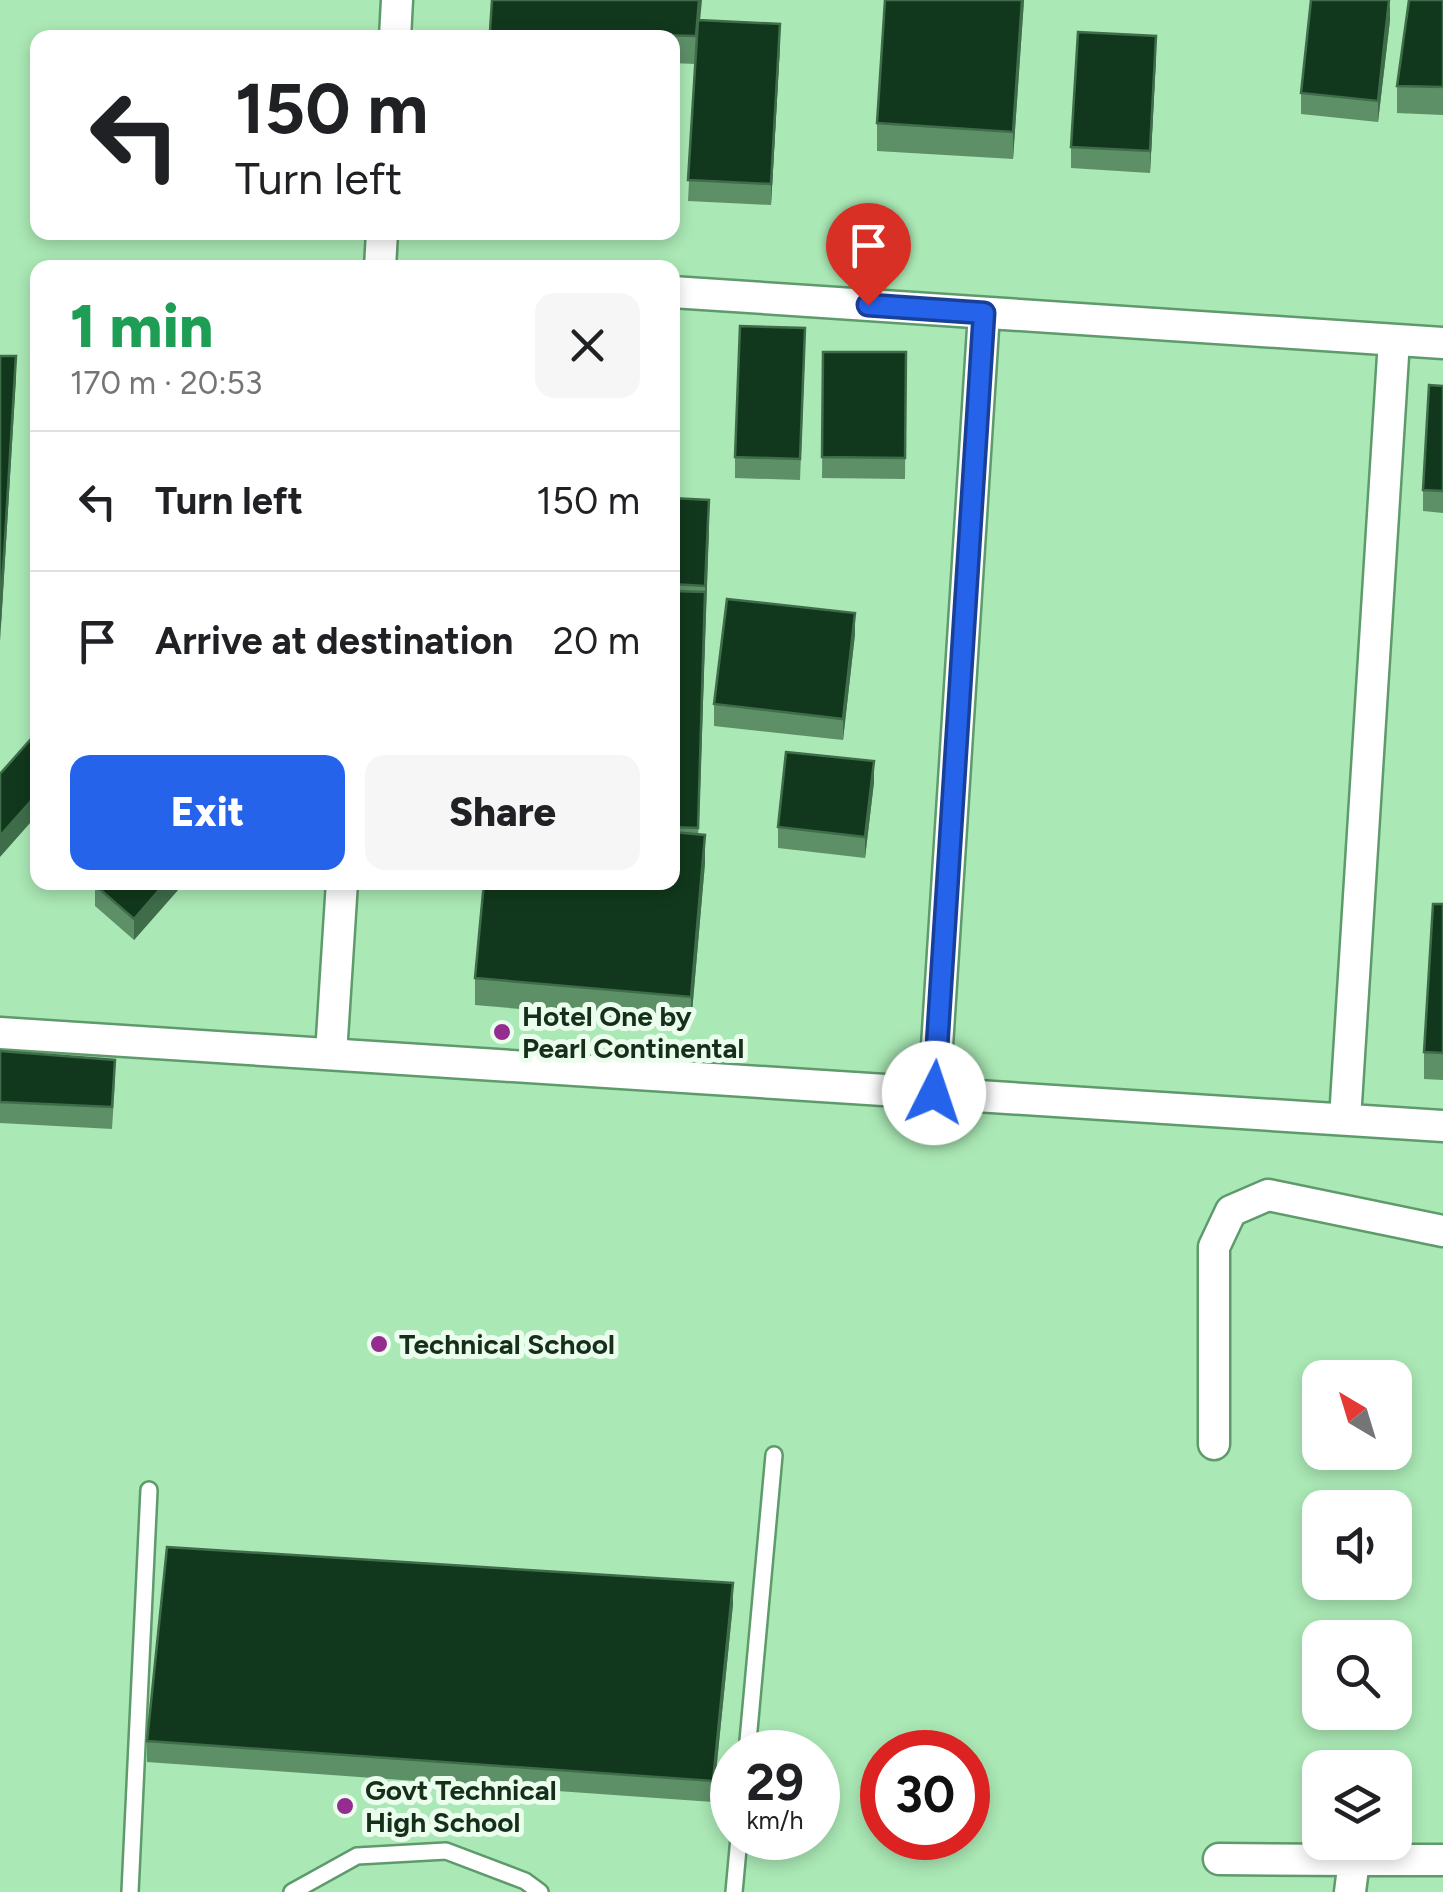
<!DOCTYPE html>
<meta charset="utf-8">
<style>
:root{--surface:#fff;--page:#f6f6f6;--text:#202124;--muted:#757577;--line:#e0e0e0;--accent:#2563eb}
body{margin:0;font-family:Figtree,sans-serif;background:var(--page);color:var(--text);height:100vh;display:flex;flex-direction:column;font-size:38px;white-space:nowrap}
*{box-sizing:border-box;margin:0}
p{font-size:32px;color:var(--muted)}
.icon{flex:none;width:55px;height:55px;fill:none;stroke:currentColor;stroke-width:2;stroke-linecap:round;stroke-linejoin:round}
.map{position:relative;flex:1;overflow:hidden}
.sheet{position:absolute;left:30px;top:260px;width:650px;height:630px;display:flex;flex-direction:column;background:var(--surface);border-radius:20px;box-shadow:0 5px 15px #0003}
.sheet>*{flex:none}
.banner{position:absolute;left:30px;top:30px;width:650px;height:210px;border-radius:20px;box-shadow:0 5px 15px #0003;background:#fff;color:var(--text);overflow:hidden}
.needle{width:65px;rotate:322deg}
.tools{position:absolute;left:1302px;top:1360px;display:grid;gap:20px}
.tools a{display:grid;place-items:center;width:110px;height:110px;border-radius:20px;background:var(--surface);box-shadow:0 5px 15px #0003;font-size:50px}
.speed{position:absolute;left:710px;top:1730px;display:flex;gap:20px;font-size:50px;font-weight:700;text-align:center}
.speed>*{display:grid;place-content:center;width:130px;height:130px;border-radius:50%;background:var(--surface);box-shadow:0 5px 15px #0003;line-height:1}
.speed small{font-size:25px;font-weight:400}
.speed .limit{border:15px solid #d22;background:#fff;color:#111}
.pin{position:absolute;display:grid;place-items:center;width:85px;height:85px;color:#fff;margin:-102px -42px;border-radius:50% 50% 50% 0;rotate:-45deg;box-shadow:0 0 10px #0007}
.pin .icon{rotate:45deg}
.me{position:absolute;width:110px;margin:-55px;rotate:4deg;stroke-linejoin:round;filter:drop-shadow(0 0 8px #0008)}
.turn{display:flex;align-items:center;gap:35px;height:210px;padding:0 40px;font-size:45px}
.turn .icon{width:130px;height:130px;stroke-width:2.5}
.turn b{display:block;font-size:70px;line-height:85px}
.round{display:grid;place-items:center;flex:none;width:105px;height:105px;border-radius:20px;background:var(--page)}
.headline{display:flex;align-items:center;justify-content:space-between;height:170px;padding:0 40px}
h1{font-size:60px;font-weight:800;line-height:75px;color:#1e9e55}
.button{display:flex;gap:20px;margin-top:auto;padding:20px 40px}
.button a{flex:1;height:115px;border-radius:20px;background:var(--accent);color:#fff;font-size:40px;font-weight:800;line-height:115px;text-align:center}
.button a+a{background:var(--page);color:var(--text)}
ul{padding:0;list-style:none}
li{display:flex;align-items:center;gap:30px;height:140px;padding:0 40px;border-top:2px solid var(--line)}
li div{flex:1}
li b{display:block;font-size:38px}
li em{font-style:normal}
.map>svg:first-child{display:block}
</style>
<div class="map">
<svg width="1443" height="1892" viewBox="0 0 1443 1892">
<rect width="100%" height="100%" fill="#aae8b5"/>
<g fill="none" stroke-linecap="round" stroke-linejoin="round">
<g stroke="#5e9a6b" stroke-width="20">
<path id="lane" d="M 747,1752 L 774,1455
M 130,1892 L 149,1490
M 292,1892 L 357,1856 L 446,1851 L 525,1881 L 540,1892
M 734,1892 L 739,1838"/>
</g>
<g stroke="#5e9a6b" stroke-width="35">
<path id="street" d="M 395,38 L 397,0
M 380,268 L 382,232
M 672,292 L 1443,343
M 0,1033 L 1443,1126
M 331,1054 L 342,882
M 934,1093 L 984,313
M 1345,1119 L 1394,340
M 1214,1444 L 1214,1247 L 1231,1211 L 1268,1195 L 1443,1231
M 1219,1859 L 1354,1860
M 1350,1892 L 1354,1860 L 1443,1860"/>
</g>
<use href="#lane" stroke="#fff" stroke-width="15"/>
<use href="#street" stroke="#fff" stroke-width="30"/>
</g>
<path fill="#5e9068" d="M 492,0 L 700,20 L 780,46 L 771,205 L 688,201 L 695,64 L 672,63 L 672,38 L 490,38 Z
M 1024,0 L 1013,159 L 877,151 L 877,123 Z
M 1443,0 L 1443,115 L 1397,113 L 1397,86 Z
M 1390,20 L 1378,122 L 1301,114 L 1301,93 Z
M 1156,57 L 1150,173 L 1071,168 L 1071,147 Z
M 805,349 L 800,480 L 735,478 L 735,457 Z
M 823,352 L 906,352 L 905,479 L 822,478 Z
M 1443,386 L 1443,513 L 1423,511 L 1423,490 Z
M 672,498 L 709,527 L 698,835 L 705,863 L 691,1024 L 475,1005 L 475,978 L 672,882 Z
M 855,634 L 843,740 L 714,726 L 714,704 Z
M 874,782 L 865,858 L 778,848 L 778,827 Z
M 97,882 L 185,882 L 134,940 L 95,906 L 95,885 Z
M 1443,904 L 1443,1080 L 1424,1079 L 1424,1052 Z
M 0,1051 L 115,1081 L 112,1129 L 0,1123 Z
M 733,1604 L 713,1802 L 147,1762 L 147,1741 Z"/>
<path fill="#3f6d4a" d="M 699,0 L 702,0 L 696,64 L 696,36 Z
M 1022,0 L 1024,0 L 1013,159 L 1013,132 Z
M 1390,0 L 1390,20 L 1378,122 L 1378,101 Z
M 780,24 L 780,46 L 771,205 L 771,184 Z
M 1156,36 L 1156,57 L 1150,173 L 1150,151 Z
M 16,356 L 16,378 L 0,642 L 0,621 Z
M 709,500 L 709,527 L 698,850 L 705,592 Z
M 855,613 L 855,634 L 843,740 L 843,719 Z
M 874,761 L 874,782 L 865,858 L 865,837 Z
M 38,793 L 38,814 L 0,857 L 0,836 Z
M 705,835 L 705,863 L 691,1024 L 691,997 Z
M 166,882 L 185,882 L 134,940 L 134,919 Z
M 733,1583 L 733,1604 L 713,1802 L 713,1781 Z"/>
<path fill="#11381c" stroke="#3f6d4a" stroke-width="2.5" d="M 492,0 L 699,0 L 696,36 L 490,31 Z
M 885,0 L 1022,0 L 1013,132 L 877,123 Z
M 1311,0 L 1389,0 L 1378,101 L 1301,93 Z
M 1409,0 L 1443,0 L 1443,87 L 1397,86 Z
M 698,20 L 780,24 L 771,184 L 688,180 Z
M 1078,32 L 1156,36 L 1150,151 L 1071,147 Z
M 740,326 L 805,328 L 800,459 L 735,457 Z
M 823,352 L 906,352 L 905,458 L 822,457 Z
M 0,356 L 16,356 L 0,621 Z
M 1429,385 L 1443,386 L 1443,491 L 1423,490 Z
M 672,498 L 709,500 L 705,586 L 672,584 Z
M 672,591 L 705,592 L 698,828 L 672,827 Z
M 727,599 L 855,613 L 843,719 L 714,704 Z
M 38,731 L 38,793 L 0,836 L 0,774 Z
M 786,752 L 874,761 L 865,837 L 778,827 Z
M 672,832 L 705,835 L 691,997 L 475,978 L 484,882 L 672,882 Z
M 97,882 L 166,882 L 134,919 L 95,885 Z
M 1433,904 L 1443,904 L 1443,1053 L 1424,1052 Z
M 0,1051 L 115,1060 L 112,1107 L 0,1102 Z
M 167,1547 L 733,1583 L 713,1781 L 147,1741 Z"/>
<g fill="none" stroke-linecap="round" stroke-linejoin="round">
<g stroke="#184099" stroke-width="25">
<path id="route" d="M 868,305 L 984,313 L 934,1093"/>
</g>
<use href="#route" stroke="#2563eb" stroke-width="18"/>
</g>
<g fill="#952d91" stroke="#ebfded" stroke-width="4">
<circle cx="502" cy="1032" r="10"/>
<circle cx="379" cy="1344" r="10"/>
<circle cx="345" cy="1806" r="10"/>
</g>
<g text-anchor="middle" stroke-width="10" stroke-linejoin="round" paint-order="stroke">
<g font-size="28" font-weight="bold" fill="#162f1b" stroke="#ebfded" text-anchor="start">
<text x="522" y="1026">Hotel One by<tspan x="522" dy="32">Pearl Continental</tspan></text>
<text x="399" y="1354">Technical School</text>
<text x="365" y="1800">Govt Technical<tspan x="365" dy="32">High School</tspan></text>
</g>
</g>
</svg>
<div class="tools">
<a><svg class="needle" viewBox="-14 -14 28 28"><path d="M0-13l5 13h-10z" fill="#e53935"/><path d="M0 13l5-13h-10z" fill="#757577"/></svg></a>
<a><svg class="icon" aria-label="sound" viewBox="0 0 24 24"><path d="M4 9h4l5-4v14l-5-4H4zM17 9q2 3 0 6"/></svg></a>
<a><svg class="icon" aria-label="search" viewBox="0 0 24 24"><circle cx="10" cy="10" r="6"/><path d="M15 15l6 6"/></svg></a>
<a><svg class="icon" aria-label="layers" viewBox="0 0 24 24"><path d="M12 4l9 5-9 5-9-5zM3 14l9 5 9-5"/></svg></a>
</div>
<div class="speed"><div>29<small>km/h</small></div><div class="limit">30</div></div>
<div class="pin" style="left:868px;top:305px;background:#d93025"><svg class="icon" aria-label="arrive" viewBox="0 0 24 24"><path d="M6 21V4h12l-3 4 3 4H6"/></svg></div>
<svg class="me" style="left:934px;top:1093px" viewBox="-20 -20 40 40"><circle r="19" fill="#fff"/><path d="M0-13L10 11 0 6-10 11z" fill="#2563eb"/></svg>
<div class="banner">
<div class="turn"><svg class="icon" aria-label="left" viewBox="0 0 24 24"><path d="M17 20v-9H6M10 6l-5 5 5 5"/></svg><div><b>150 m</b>Turn left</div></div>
</div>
<section class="sheet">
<div class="headline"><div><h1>1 min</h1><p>170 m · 20:53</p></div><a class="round"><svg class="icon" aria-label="close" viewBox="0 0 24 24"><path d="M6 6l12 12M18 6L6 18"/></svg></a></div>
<ul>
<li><svg class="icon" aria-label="left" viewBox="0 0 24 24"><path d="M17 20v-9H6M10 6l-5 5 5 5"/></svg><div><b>Turn left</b></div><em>150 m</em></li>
<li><svg class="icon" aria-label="arrive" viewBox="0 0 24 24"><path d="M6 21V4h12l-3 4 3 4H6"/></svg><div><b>Arrive at destination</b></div><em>20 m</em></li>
</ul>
<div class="button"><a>Exit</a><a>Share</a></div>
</section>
</div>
